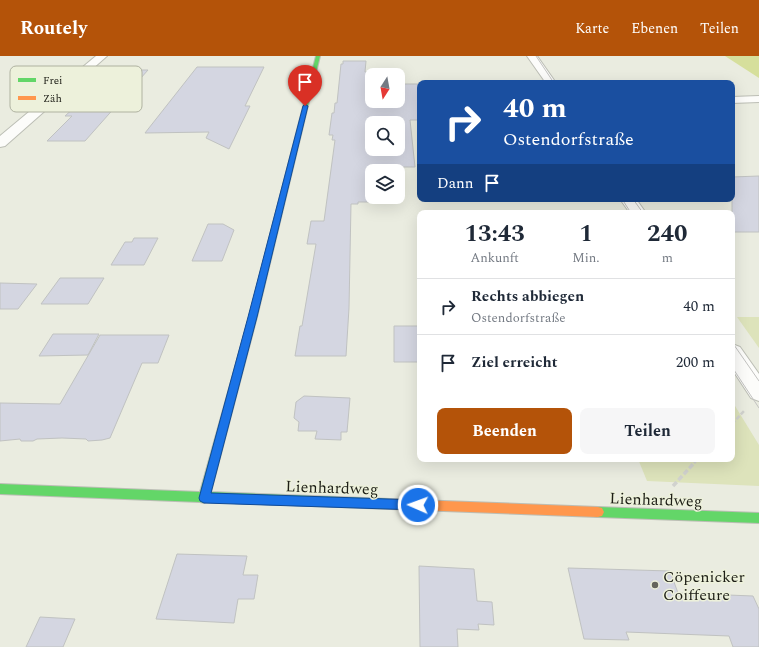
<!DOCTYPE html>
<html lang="de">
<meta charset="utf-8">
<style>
:root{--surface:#fff;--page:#f6f6f7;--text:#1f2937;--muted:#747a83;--line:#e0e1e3;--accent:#b45309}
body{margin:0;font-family:Spectral,serif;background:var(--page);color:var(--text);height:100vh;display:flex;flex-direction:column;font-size:15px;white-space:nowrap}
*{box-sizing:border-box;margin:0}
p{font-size:13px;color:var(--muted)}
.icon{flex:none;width:22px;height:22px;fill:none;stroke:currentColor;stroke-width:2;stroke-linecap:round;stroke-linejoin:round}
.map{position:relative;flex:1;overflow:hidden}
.side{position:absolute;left:417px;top:154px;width:318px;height:252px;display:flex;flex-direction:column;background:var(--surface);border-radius:8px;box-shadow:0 4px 16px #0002}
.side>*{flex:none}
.hud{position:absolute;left:417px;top:24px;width:318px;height:122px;border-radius:8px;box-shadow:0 4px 16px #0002;background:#1a4fa0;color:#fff;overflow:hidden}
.needle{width:26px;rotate:191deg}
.tools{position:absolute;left:365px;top:12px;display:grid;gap:8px}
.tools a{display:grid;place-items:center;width:40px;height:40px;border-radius:8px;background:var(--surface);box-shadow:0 4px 16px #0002;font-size:20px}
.pin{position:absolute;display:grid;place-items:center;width:34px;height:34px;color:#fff;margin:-41px -17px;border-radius:50% 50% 50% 0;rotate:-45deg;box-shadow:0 0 4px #0007}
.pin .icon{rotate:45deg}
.me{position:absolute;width:44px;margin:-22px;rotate:272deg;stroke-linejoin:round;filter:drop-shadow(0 0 3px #0008)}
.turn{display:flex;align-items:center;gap:14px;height:84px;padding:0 20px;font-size:18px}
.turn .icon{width:52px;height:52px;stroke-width:2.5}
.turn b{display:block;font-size:28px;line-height:34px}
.then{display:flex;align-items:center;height:38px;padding:0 20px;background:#0003;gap:8px;font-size:15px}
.eta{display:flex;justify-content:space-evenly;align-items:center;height:68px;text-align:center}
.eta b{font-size:24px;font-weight:700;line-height:28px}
.button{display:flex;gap:8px;margin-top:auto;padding:8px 20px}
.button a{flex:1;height:46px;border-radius:8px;background:var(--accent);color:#fff;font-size:16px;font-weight:700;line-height:46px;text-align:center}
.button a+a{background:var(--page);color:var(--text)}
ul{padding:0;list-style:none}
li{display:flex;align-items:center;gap:12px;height:56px;padding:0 20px;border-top:1px solid var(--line)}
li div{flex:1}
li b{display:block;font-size:15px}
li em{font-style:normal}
header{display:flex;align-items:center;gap:24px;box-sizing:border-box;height:56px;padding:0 20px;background:var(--accent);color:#fff}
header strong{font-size:19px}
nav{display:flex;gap:22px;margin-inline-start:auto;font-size:14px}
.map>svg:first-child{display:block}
</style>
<header>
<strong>Routely</strong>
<nav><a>Karte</a><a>Ebenen</a><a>Teilen</a></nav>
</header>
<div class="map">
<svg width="759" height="591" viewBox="0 0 759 591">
<rect width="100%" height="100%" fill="#eaece0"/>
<path fill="#dde3bb" d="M 737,261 L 759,261 L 759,292 Z
M 732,345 L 759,389 L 759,430 L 647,425 L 638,403 L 732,403 Z"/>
<path fill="#d6df9c" d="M 725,0 L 759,0 L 759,22 Z"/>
<path fill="#d4d6e1" stroke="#c0c2c1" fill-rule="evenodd" d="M 343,5 L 366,5 L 365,16 L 402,18 L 403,28 L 420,28 L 420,64 L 410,64 L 415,111 L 400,111 L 401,113 L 373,113 L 372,146 L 358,146 L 358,148 L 351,148 L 349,252 L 346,300 L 295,300 L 300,270 L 302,270 L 316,188 L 307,188 L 311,165 L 324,165 L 335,84 L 332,84 L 333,79 L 329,79 L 332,57 L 334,57 L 335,47 L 337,47 L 341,8 L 343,8 ZM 372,19 L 398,19 L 398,45 L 372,45 ZM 372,67 L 398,67 L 398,93 L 372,93 Z
M 197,11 L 264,11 L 245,50 L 250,50 L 229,93 L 206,82 L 209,76 L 145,77 Z
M 116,14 L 148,14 L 85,85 L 47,85 L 72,60 L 65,60 Z
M 759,120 L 759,176 L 732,176 L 732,121 Z
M 208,168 L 223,168 L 234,174 L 222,205 L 192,205 Z
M 134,182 L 158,182 L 144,209 L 111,209 L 125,186 L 132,186 Z
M 60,222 L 104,222 L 88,248 L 41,248 Z
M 0,227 L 37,228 L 18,253 L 0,253 Z
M 394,270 L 420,270 L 420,306 L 394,306 Z
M 53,278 L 99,278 L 88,299 L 39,300 Z
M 100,279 L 169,279 L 158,307 L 142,307 L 110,382 L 102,384 L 88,385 L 86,383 L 62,382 L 37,383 L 33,385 L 21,385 L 20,383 L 0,385 L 0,347 L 60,348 Z
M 304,340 L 350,342 L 347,376 L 341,376 L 341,384 L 315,383 L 317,375 L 298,375 L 299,366 L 294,362 L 296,346 Z
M 177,498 L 247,500 L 243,519 L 258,519 L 254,543 L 238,543 L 234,567 L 156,563 Z
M 419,510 L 474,513 L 477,545 L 492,546 L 494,569 L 478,568 L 479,574 L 457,573 L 458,591 L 420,591 Z
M 568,512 L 670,515 L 678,537 L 753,540 L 759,553 L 759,591 L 733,591 L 729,580 L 626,576 L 629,584 L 584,583 Z
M 40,561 L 75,563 L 63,591 L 26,591 Z"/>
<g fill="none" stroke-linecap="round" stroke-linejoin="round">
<g stroke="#bcbeb5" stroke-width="2">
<path id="street" d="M 96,0 L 107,0 L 5,90 L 0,91 L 0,80 Z
M 527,0 L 537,0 L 556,27 L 546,27 Z
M 759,40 L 759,46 L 732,47 L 732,41 Z
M 620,143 L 636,143 L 646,157 L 630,157 Z
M 732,288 L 740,291 L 759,318 L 759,345 L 751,342 L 732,313 Z"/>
</g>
<g stroke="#bcbeb5" stroke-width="2">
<path id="fast" d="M 316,0 L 320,0 L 257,261 L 211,436 L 390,443 L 394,444 L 396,448 L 394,452 L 390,453 L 207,446 L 204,447 L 200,446 L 0,438 L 0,428 L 200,436 L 249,261 Z
M 598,451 L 759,457 L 759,467 L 598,461 L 594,460 L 592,456 L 594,452 Z"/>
</g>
<g stroke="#bcbeb5" stroke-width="2">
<path id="slow" d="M 390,443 L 598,451 L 602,452 L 604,456 L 602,460 L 598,461 L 390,453 L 386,452 L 384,448 L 386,444 Z"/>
</g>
<path stroke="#d1d2ce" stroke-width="2.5" stroke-dasharray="4.5 2" stroke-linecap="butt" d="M 732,368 L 745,354
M 694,407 L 698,403"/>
<path stroke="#d1d2ce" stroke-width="3.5" stroke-dasharray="5.5 2.5" stroke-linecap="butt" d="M 673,430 L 695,406"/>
<use href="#street" fill="#fcfcfa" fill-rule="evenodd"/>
<use href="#fast" fill="#63d668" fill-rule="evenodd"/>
<use href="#slow" fill="#ff974d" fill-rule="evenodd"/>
<path stroke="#c2c2c0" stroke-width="1" d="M 536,0 L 554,27
M 622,143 L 631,157
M 633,143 L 643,157
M 732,286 L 759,325
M 732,311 L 759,352"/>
</g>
<path fill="#1a73e8" stroke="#114b97" d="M 305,48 L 308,50 L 257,261 L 211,437 L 418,444 L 422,445 L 424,449 L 422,452 L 418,454 L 204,447 L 200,445 L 199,442 L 248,261 L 303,50 Z"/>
<circle fill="#65665d" stroke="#edf1db" stroke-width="1.5" cx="655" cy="529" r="4"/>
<g text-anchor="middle" stroke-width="3" stroke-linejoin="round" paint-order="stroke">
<g font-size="16" fill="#1d1e16" stroke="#edf1db">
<text transform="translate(332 431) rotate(2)" y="6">Lienhardweg</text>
<text transform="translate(656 443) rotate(2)" y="6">Lienhardweg</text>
</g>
<g font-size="16" fill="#1d1e16" stroke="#edf1db" text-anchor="start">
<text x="663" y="526">Cöpenicker<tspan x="663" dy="18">Coiffeure</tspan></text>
</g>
</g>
<rect x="10" y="10" width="132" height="46" rx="6" fill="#edf1db" stroke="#afb2a0" stroke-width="1"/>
<rect x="18" y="22" width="18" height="4" fill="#63d668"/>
<rect x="18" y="40" width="18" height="4" fill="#ff974d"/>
<g font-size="11" fill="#1d1e16">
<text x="43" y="28">Frei</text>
<text x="43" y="46">Zäh</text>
</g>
</svg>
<div class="tools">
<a><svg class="needle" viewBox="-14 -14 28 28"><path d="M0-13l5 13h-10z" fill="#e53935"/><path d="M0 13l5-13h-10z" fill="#747a83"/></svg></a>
<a><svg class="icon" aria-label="search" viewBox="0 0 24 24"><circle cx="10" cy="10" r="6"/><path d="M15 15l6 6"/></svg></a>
<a><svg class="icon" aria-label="layers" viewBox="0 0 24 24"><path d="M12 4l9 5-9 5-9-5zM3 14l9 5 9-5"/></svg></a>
</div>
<div class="pin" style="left:305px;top:50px;background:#d93025"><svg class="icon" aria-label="arrive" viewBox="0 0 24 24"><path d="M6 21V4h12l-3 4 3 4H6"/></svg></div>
<svg class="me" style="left:418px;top:449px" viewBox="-20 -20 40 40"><circle r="17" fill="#1a73e8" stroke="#fff" stroke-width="3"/><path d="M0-11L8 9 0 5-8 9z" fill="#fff"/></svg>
<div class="hud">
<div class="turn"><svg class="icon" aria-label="right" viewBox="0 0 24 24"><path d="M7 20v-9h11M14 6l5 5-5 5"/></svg><div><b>40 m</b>Ostendorfstraße</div></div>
<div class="then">Dann<svg class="icon" aria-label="arrive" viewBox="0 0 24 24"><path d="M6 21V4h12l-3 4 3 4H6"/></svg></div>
</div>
<section class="side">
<div class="eta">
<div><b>13:43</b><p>Ankunft</p></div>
<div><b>1</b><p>Min.</p></div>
<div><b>240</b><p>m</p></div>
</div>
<ul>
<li><svg class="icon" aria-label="right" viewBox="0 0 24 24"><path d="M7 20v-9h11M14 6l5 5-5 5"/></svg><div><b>Rechts abbiegen</b><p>Ostendorfstraße</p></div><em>40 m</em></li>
<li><svg class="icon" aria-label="arrive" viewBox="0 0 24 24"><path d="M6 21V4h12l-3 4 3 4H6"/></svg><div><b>Ziel erreicht</b></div><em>200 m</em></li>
</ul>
<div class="button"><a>Beenden</a><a>Teilen</a></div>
</section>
</div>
